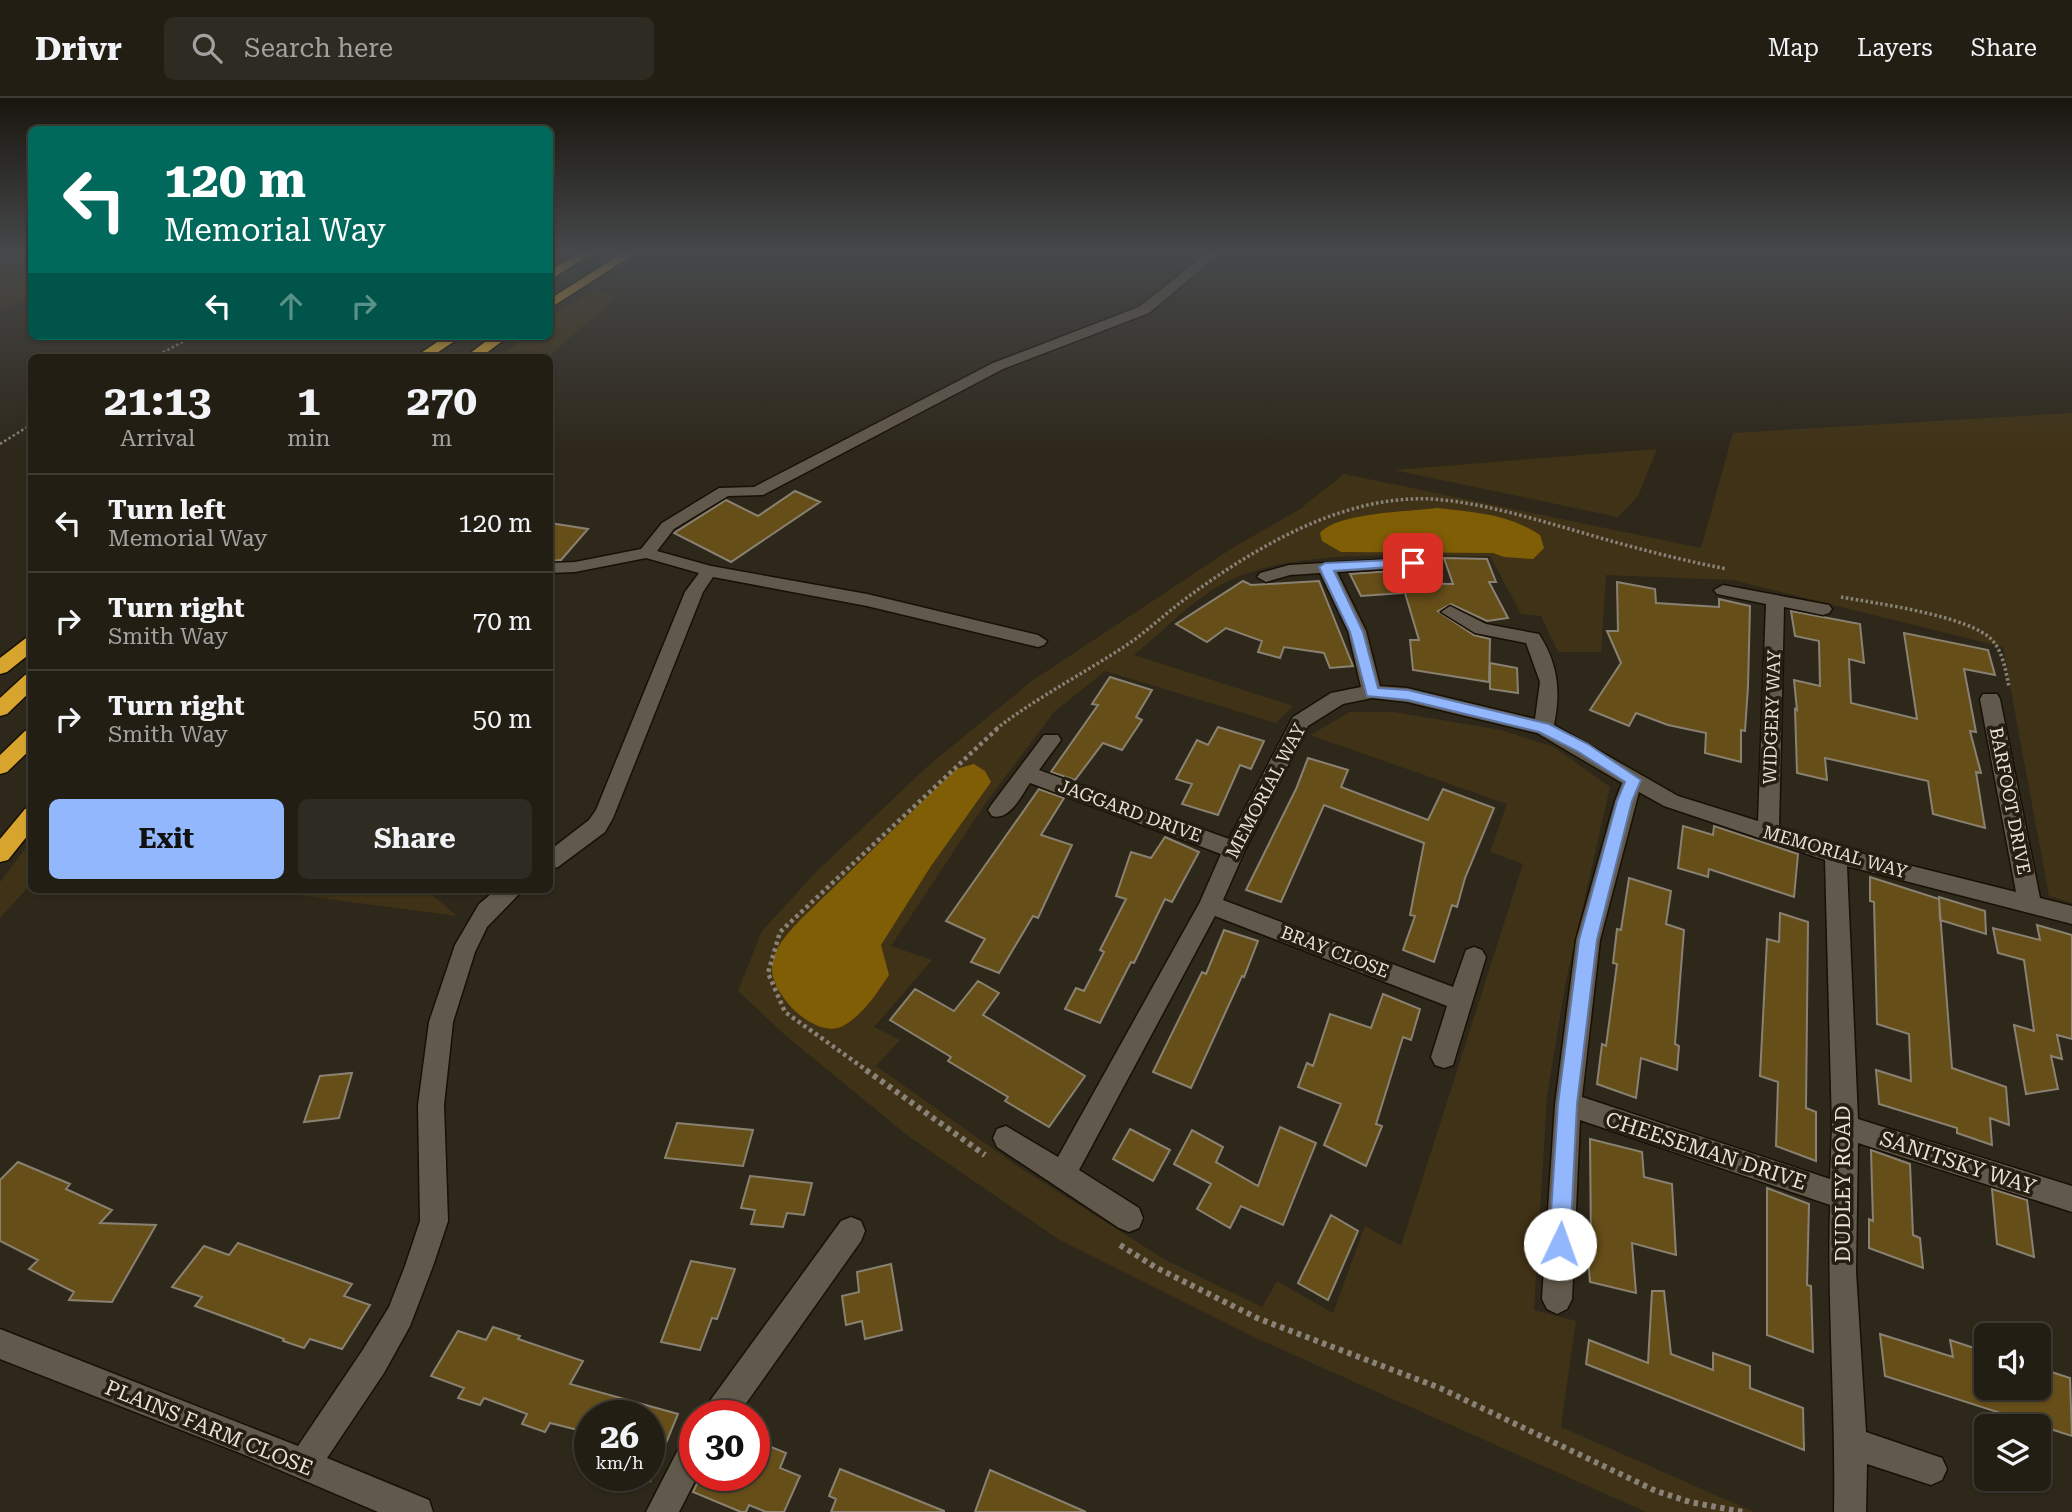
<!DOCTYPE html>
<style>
:root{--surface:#221e14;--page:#2e2b22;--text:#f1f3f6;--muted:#a2a2a0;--line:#3f3c34;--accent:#93b7fd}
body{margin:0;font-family:"Roboto Serif",serif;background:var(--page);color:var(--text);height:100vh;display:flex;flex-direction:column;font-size:26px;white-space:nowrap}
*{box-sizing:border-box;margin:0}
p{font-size:23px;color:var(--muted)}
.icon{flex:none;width:38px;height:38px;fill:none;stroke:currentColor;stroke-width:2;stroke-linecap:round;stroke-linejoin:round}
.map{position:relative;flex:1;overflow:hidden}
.sheet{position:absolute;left:28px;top:256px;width:525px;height:539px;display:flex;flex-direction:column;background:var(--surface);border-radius:10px;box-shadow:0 2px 5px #0004,0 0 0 2px var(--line)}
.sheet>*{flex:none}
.guide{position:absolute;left:28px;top:28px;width:525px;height:214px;border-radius:10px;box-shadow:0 2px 5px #0004,0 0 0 2px var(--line);background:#00695c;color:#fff;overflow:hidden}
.buttons{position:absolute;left:1974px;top:1225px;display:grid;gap:14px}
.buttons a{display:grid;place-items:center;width:77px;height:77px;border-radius:10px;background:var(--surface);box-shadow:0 2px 5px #0004,0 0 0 2px var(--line);font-size:35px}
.speed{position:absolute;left:574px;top:1302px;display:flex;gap:14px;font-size:35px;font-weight:700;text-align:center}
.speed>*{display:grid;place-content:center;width:91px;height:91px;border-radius:50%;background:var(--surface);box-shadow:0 2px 5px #0004,0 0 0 2px var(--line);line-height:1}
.speed small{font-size:18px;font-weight:400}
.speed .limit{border:10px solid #d22;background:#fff;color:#111}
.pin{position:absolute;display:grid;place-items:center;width:60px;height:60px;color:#fff;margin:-30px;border-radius:14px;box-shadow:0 4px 10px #0006}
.me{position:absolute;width:77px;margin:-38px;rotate:3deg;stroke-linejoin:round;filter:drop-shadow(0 0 5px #0008)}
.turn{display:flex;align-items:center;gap:24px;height:147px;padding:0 21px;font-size:32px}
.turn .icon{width:91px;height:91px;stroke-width:2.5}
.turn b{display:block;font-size:49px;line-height:60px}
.lanes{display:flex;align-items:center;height:66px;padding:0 21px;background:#0003;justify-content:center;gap:35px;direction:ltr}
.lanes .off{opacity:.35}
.eta{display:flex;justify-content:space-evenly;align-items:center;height:119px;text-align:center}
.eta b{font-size:42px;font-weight:700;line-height:49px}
.action{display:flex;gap:14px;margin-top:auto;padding:14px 21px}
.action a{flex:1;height:80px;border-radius:10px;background:var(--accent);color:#111;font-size:28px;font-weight:700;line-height:80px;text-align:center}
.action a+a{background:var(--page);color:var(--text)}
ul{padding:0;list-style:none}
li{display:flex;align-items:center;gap:21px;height:98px;padding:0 21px;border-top:2px solid var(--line)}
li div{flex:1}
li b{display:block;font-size:26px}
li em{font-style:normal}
header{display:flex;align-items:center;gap:42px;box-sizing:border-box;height:98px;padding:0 35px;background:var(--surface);border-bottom:2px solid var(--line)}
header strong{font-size:33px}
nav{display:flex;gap:38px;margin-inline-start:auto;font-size:24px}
.search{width:490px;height:63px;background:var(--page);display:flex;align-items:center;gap:18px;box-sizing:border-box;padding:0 24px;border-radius:10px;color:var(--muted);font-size:26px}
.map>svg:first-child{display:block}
</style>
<header>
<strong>Drivr</strong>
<div class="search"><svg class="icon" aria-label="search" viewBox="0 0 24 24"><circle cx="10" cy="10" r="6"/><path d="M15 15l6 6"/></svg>Search here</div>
<nav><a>Map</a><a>Layers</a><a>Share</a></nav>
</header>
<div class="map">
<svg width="2072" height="1414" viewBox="0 0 2072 1414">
<rect width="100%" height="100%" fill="#2e281b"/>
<path fill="#403216" d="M 11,154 L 31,154 L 31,199 L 0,213 L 0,166 Z
M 593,192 L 620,196 L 548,259 L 499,259 L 526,238 L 550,238 L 550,220 Z
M 2072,315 L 2072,805 L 2049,798 L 2003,549 L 1733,482 L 1606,477 L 1601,554 L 1558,554 L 1541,518 L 1521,516 L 1490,458 C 1411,459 1285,448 1217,489 C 1191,504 1158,537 1134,557 L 1293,608 L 1276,625 L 1105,573 L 1054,614 L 985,706 L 891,848 L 932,862 L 874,929 L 900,942 L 876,968 L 1016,1067 L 1167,1163 L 1262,1209 L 1277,1183 L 1333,1215 L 1365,1128 L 1401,1148 L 1523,766 L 1490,754 L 1507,706 L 1310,637 L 1350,614 L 1394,614 L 1501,632 L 1554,649 L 1610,689 L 1566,883 L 1547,998 L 1534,1212 L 1576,1223 L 1561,1329 L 1754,1414 L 1646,1414 L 1254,1239 L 1058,1141 L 907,1037 L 785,937 L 738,893 L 762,833 L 817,773 L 929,667 L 1032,583 L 1231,451 L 1300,411 L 1344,376 L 1701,450 L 1733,335 Z
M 1657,351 L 1638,398 L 1618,419 L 1394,372 Z
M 31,743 L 31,786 L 0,820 L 0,784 Z
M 254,791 L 425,791 L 457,818 Z"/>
<path fill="#805e06" d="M 1437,410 C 1473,414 1509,416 1540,437 L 1544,450 L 1533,461 L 1504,459 L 1493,455 L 1341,454 L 1322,443 L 1320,435 C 1339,414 1408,414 1437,410 Z
M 974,666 L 985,673 L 991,684 L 931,768 L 881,847 L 889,877 C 877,895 863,917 843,928 C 816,942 772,898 772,871 C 772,851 788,835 801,821 L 956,671 Z"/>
<path fill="#664e19" stroke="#898172" stroke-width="2" d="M 795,393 L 820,404 L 731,464 L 674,435 L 726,402 L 758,418 Z
M 550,425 L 588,431 L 561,462 L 550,463 Z
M 1444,460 L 1487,461 L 1496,484 L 1489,484 L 1508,520 L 1487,523 L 1451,506 L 1438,513 L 1474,537 L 1490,541 L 1489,584 L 1413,572 L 1410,542 L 1419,542 L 1402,485 L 1453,486 Z
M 1390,473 L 1402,495 L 1361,498 L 1350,476 Z
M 1243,483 L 1251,487 L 1319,483 L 1353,568 L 1330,570 L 1324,555 L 1284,549 L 1280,560 L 1258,554 L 1262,543 L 1226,530 L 1207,544 L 1176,526 Z
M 1617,484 L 1655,491 L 1656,505 L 1719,509 L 1719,501 L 1750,508 L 1748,589 L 1745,633 L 1741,632 L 1741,664 L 1705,655 L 1706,635 L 1668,627 L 1636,615 L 1629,628 L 1590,612 L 1621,565 L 1607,533 L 1618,533 Z
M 1791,513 L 1860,526 L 1864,565 L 1849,561 L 1851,605 L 1917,621 L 1904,535 L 1988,552 L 1995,577 L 1964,571 L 1976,634 L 1970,633 L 1981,675 L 1976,674 L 1985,730 L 1933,716 L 1928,683 L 1825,660 L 1827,682 L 1797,675 L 1795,611 L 1797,612 L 1794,582 L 1820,588 L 1819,543 L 1795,538 Z
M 1490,565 L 1517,570 L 1518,595 L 1490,591 Z
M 1110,579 L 1152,592 L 1136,619 L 1142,622 L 1122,652 L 1103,645 L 1075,682 L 1051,674 L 1098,607 L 1092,606 Z
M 1218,629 L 1264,643 L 1251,671 L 1240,667 L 1218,717 L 1182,706 L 1192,686 L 1176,681 L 1197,642 L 1208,647 Z
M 1308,660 L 1348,672 L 1341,689 L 1428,722 L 1443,691 L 1494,710 L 1465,780 L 1457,809 L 1452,807 L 1434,864 L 1403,852 L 1415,818 L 1410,817 L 1424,745 L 1324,707 L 1281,804 L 1246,792 L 1296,691 Z
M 1039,691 L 1064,700 L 1041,737 L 1072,747 L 1038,820 L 1033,818 L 999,875 L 971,864 L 985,841 L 946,823 Z
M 1683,728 L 1713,737 L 1714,728 L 1798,756 L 1794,799 L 1709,771 L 1708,779 L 1678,770 Z
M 1165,739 L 1199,754 L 1172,804 L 1165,801 L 1134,865 L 1131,864 L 1100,925 L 1065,911 L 1076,890 L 1084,893 L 1104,854 L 1100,852 L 1126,801 L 1116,798 L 1131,754 L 1151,760 Z
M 1870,779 L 1939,801 L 1952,970 L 2006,989 L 2009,1027 L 1990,1020 L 1992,1047 L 1957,1035 L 1957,1030 L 1879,1006 L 1876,972 L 1911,983 L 1909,936 L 1877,926 L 1874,804 L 1870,803 Z
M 1629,780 L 1671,793 L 1666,826 L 1684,832 L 1675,946 L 1679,948 L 1677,972 L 1641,960 L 1636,1000 L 1597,986 L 1602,946 L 1606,948 L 1617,866 L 1613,865 L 1617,831 L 1621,832 Z
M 1939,799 L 1985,813 L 1986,836 L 1940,822 Z
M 1780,815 L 1808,824 L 1806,1010 L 1816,1014 L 1816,1063 L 1776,1048 L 1778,984 L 1760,978 L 1767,841 L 1779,844 Z
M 2037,827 L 2072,837 L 2072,941 L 2057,937 L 2062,961 L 2051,958 L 2058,991 L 2026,996 L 2014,927 L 2034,933 L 2024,862 L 1998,855 L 1993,830 L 2040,842 Z
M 1224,832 L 1258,843 L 1244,879 L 1242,878 L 1191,990 L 1153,974 L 1202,874 L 1206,876 Z
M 978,883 L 999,895 L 983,917 L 1085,978 L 1049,1029 L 1005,1003 L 1008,999 L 948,963 L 951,959 L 890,922 L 915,891 L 954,913 Z
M 1383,896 L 1420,911 L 1411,942 L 1403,939 L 1376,1026 L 1382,1028 L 1366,1068 L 1324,1047 L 1341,1006 L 1298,989 L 1307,965 L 1313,968 L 1330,916 L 1371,930 Z
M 352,975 L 339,1020 L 304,1024 L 320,978 Z
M 677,1025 L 753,1032 L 743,1068 L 665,1060 Z
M 1280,1029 L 1316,1045 L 1283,1127 L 1241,1108 L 1230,1130 L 1197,1111 L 1211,1086 L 1174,1066 L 1192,1032 L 1223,1049 L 1216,1064 L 1258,1088 Z
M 1130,1031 L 1170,1052 L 1153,1083 L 1113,1061 Z
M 1590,1041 L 1642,1054 L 1644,1079 L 1672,1086 L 1676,1157 L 1632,1145 L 1636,1195 L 1590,1184 L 1587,1146 L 1591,1147 Z
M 1871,1052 L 1910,1066 L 1913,1137 L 1920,1140 L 1923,1170 L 1869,1150 L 1869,1121 L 1873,1123 Z
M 18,1064 L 70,1086 L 66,1091 L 112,1112 L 100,1125 L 156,1127 L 112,1204 L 69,1202 L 74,1194 L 29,1171 L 38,1162 L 0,1143 L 0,1082 Z
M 750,1078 L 812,1085 L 804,1117 L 787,1115 L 783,1129 L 751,1126 L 755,1112 L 741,1110 Z
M 1767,1090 L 1809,1106 L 1807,1187 L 1811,1188 L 1813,1254 L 1767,1237 Z
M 1992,1091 L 2027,1102 L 2034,1159 L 1997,1146 Z
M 1331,1117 L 1358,1133 L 1328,1202 L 1298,1185 Z
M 238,1145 L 352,1186 L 344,1198 L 370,1207 L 342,1251 L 310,1241 L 304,1250 L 283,1243 L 284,1241 L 195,1208 L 202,1199 L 172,1189 L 204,1148 L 229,1157 Z
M 691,1163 L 735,1171 L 717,1221 L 712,1220 L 700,1252 L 661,1244 Z
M 891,1166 L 902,1232 L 865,1241 L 862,1223 L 846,1227 L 842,1198 L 859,1194 L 857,1174 Z
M 1652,1193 L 1664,1193 L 1671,1256 L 1713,1272 L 1713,1255 L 1750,1268 L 1750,1290 L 1803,1310 L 1804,1352 L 1586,1266 L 1589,1242 L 1648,1265 Z
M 493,1229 L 520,1238 L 518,1241 L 583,1263 L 570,1286 L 678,1316 L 650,1384 L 649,1318 L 590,1318 L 590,1335 L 550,1325 L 545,1334 L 522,1326 L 527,1316 L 484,1300 L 480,1307 L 458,1300 L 464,1290 L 431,1278 L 458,1233 L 486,1242 Z
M 1880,1236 L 1953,1259 L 1950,1242 L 1986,1254 L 1986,1290 L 2043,1290 L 2039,1270 L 2070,1280 L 2072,1338 L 1885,1278 Z
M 754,1342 L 786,1355 L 780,1370 L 800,1378 L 784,1414 L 766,1414 L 749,1407 L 746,1414 L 741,1414 L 693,1394 L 701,1377 L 754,1377 Z
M 840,1371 L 944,1413 L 944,1414 L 831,1414 L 836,1401 L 829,1398 Z
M 990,1372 L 1086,1414 L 975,1414 Z"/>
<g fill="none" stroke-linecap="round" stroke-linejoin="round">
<g stroke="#171005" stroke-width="3">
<path id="minor" d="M 1208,154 L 1222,154 L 1149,215 L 1003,271 L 763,397 L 728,398 L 674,431 L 657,453 L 711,468 L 867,496 L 1038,537 L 1047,543 L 1044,547 L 1038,549 L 867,508 L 713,479 L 703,494 L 613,720 L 605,734 L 558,769 L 550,771 L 550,752 L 589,722 L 596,712 L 685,494 L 699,475 L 646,460 L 575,474 L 550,475 L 550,465 L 575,464 L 641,451 L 662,425 L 719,390 L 754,389 L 993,265 L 1139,209 Z
M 1413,460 L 1419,461 L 1422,465 L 1419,469 L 1337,474 L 1366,533 L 1380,588 L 1407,590 L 1535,621 L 1540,584 L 1526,545 L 1475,535 L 1441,514 L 1450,508 L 1486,526 L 1539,536 C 1558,566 1561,593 1554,627 L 1678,698 L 1758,723 L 1766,506 L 1717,496 L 1714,492 L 1723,487 L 1829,507 L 1832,511 L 1829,515 L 1823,517 L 1784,509 L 1779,730 L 1836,749 L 2016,794 L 1980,601 L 1983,596 L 1997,596 L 2000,601 L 2040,800 L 2072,808 L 2072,826 L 1847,768 L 1858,1021 L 2072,1088 L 2072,1114 L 1858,1045 L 1856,1174 L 1866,1334 L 1942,1360 L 1947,1371 L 1942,1382 L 1931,1387 L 1867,1366 L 1866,1414 L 1834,1414 C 1836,1312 1827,1210 1830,1107 L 1580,1022 L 1572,1201 L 1567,1211 L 1557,1216 L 1547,1211 L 1542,1201 L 1555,1006 L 1576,842 L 1615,703 L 1622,685 L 1537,635 L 1407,604 L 1372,600 L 1343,606 L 1308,628 L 1245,752 L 1223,802 L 1453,889 L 1466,852 L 1474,849 L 1482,852 L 1486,859 L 1453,967 L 1444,970 L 1435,967 L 1431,959 L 1447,908 L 1215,818 L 1079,1072 L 1139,1110 L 1143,1120 L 1139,1130 L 1129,1134 L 1119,1130 L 997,1049 L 993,1040 L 997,1031 L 1006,1028 L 1058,1059 L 1200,804 L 1221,756 L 1030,685 C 1021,698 1010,723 992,718 L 988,712 L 992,706 L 1044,637 L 1058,637 L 1061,642 L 1039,672 L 1229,741 L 1293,619 L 1331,595 L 1361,589 L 1348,533 L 1320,475 L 1290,477 L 1266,484 L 1257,479 L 1260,475 L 1289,467 ZM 1639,694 L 1664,708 L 1825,762 L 1832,1029 L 1830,1081 L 1582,999 L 1600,842 Z
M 497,791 L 524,791 L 487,829 L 475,854 L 453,924 L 444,1007 L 448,1123 L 433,1168 L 410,1228 L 384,1275 L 327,1360 L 429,1402 L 433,1414 L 378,1414 L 240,1355 L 0,1261 L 0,1231 L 298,1348 L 362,1253 L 389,1209 L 405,1168 L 420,1123 L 418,1007 L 429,924 L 455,847 L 479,806 Z
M 851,1119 L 861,1123 L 865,1133 L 861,1143 L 737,1318 L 703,1318 L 707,1307 L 841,1123 Z
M 695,1335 L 695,1377 L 698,1377 L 679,1414 L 646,1414 L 684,1340 Z"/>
</g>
<g stroke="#171005" stroke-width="3">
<path id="highway" d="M 580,154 L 594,154 L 550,182 L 550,173 Z
M 624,154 L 638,154 L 550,210 L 550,201 Z
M 446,238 L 462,238 L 431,259 L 415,259 Z
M 493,238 L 509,238 L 481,259 L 465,259 Z
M 32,538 L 32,554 L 7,574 L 0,576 L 0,560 L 26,540 Z
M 32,575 L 32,592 L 7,616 L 0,618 L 0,600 L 25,577 Z
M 32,631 L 32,650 L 7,674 L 0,676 L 0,657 L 25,633 Z
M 32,709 L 32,732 L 8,762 L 0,764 L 0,741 L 25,711 Z"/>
</g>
<path stroke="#888278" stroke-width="2.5" stroke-dasharray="2.5 2.5" stroke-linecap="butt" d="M 154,259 L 194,238
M 0,346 L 32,326"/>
<path stroke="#888278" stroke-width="3.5" stroke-dasharray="2.5 2.5" stroke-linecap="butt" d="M 1841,499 C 1874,505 1972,518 1993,543 C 2003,555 2006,574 2009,589
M 996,631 C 1040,597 1089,573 1134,542 C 1154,527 1172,510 1192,496 C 1263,444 1354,392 1444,402 C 1488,407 1531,420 1573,432 C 1624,447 1675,461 1727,471"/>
<path stroke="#888278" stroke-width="4.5" stroke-dasharray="3.5 3.5" stroke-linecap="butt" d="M 869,974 L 785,914 L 768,875 L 780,834 L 999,629"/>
<path stroke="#888278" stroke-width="6" stroke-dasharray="4.5 4.5" stroke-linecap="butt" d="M 866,972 L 985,1057
M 1120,1147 L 1155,1169 L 1257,1220 L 1440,1290 L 1656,1393 L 1690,1404 L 1743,1414"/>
<use href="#minor" fill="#61594b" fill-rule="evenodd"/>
<use href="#highway" fill="#d7a42e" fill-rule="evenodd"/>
</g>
<linearGradient id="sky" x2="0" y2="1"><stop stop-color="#19160f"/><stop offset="0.44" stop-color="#46484a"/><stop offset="1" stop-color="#46484a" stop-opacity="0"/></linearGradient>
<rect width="2072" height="352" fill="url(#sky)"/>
<path fill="#93b7fd" stroke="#6077a4" stroke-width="2" d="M 1413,461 L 1420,465 L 1418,467 L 1334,473 L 1363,534 L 1378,590 L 1408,592 L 1549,626 L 1588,646 L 1641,682 L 1632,703 L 1597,842 L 1577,1006 L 1570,1146 L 1567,1153 L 1560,1156 L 1552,1153 L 1549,1146 L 1558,1006 L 1579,842 L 1617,703 L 1625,684 L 1577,653 L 1539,634 L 1408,602 L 1367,598 L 1350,534 L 1319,469 L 1325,465 Z"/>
<g text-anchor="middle" stroke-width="7" stroke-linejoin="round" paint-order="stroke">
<g font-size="18" fill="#e7e2da" stroke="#251e11">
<text transform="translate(1772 619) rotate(-88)" y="6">WIDGERY WAY</text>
<text transform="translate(1266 693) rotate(-62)" y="6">MEMORIAL WAY</text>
<text transform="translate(2010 703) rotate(79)" y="6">BARFOOT DRIVE</text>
<text transform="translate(1130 713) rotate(20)" y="6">JAGGARD DRIVE</text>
<text transform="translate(1835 754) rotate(16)" y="6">MEMORIAL WAY</text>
<text transform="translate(1335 854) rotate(21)" y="6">BRAY CLOSE</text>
</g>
<g font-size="21" fill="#e7e2da" stroke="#251e11">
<text transform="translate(1706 1053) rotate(18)" y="7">CHEESEMAN DRIVE</text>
<text transform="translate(1958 1065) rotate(18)" y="7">SANITSKY WAY</text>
<text transform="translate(1843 1086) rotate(-90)" y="7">DUDLEY ROAD</text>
<text transform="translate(209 1330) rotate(22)" y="7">PLAINS FARM CLOSE</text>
</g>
</g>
</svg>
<div class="buttons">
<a><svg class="icon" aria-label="sound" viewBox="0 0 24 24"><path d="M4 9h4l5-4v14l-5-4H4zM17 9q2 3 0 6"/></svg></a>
<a><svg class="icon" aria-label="layers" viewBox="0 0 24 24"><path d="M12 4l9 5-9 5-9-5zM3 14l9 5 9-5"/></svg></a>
</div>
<div class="speed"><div>26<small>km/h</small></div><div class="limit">30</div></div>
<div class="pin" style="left:1413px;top:465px;background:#d93025"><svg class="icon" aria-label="arrive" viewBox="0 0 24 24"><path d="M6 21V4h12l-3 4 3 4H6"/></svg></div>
<svg class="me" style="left:1560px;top:1146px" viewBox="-20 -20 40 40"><circle r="19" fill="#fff"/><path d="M0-13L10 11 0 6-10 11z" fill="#93b7fd"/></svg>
<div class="guide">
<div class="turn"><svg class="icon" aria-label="left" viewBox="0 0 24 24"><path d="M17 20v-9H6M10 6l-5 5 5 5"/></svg><div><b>120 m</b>Memorial Way</div></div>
<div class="lanes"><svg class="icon" aria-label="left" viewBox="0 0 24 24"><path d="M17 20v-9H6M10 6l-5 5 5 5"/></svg><svg class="icon off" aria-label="ahead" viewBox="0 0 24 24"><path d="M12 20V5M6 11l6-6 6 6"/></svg><svg class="icon off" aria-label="right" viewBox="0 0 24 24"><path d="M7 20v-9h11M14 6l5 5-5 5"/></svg></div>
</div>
<section class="sheet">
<div class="eta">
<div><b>21:13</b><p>Arrival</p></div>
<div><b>1</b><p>min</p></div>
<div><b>270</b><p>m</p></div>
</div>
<ul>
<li><svg class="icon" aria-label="left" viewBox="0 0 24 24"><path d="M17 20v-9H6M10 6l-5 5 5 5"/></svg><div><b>Turn left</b><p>Memorial Way</p></div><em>120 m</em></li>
<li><svg class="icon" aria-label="right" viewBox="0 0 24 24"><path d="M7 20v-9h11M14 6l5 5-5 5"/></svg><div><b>Turn right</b><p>Smith Way</p></div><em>70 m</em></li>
<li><svg class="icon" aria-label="right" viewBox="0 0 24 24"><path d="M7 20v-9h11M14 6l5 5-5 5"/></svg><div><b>Turn right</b><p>Smith Way</p></div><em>50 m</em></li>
</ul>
<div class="action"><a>Exit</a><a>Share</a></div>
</section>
</div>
